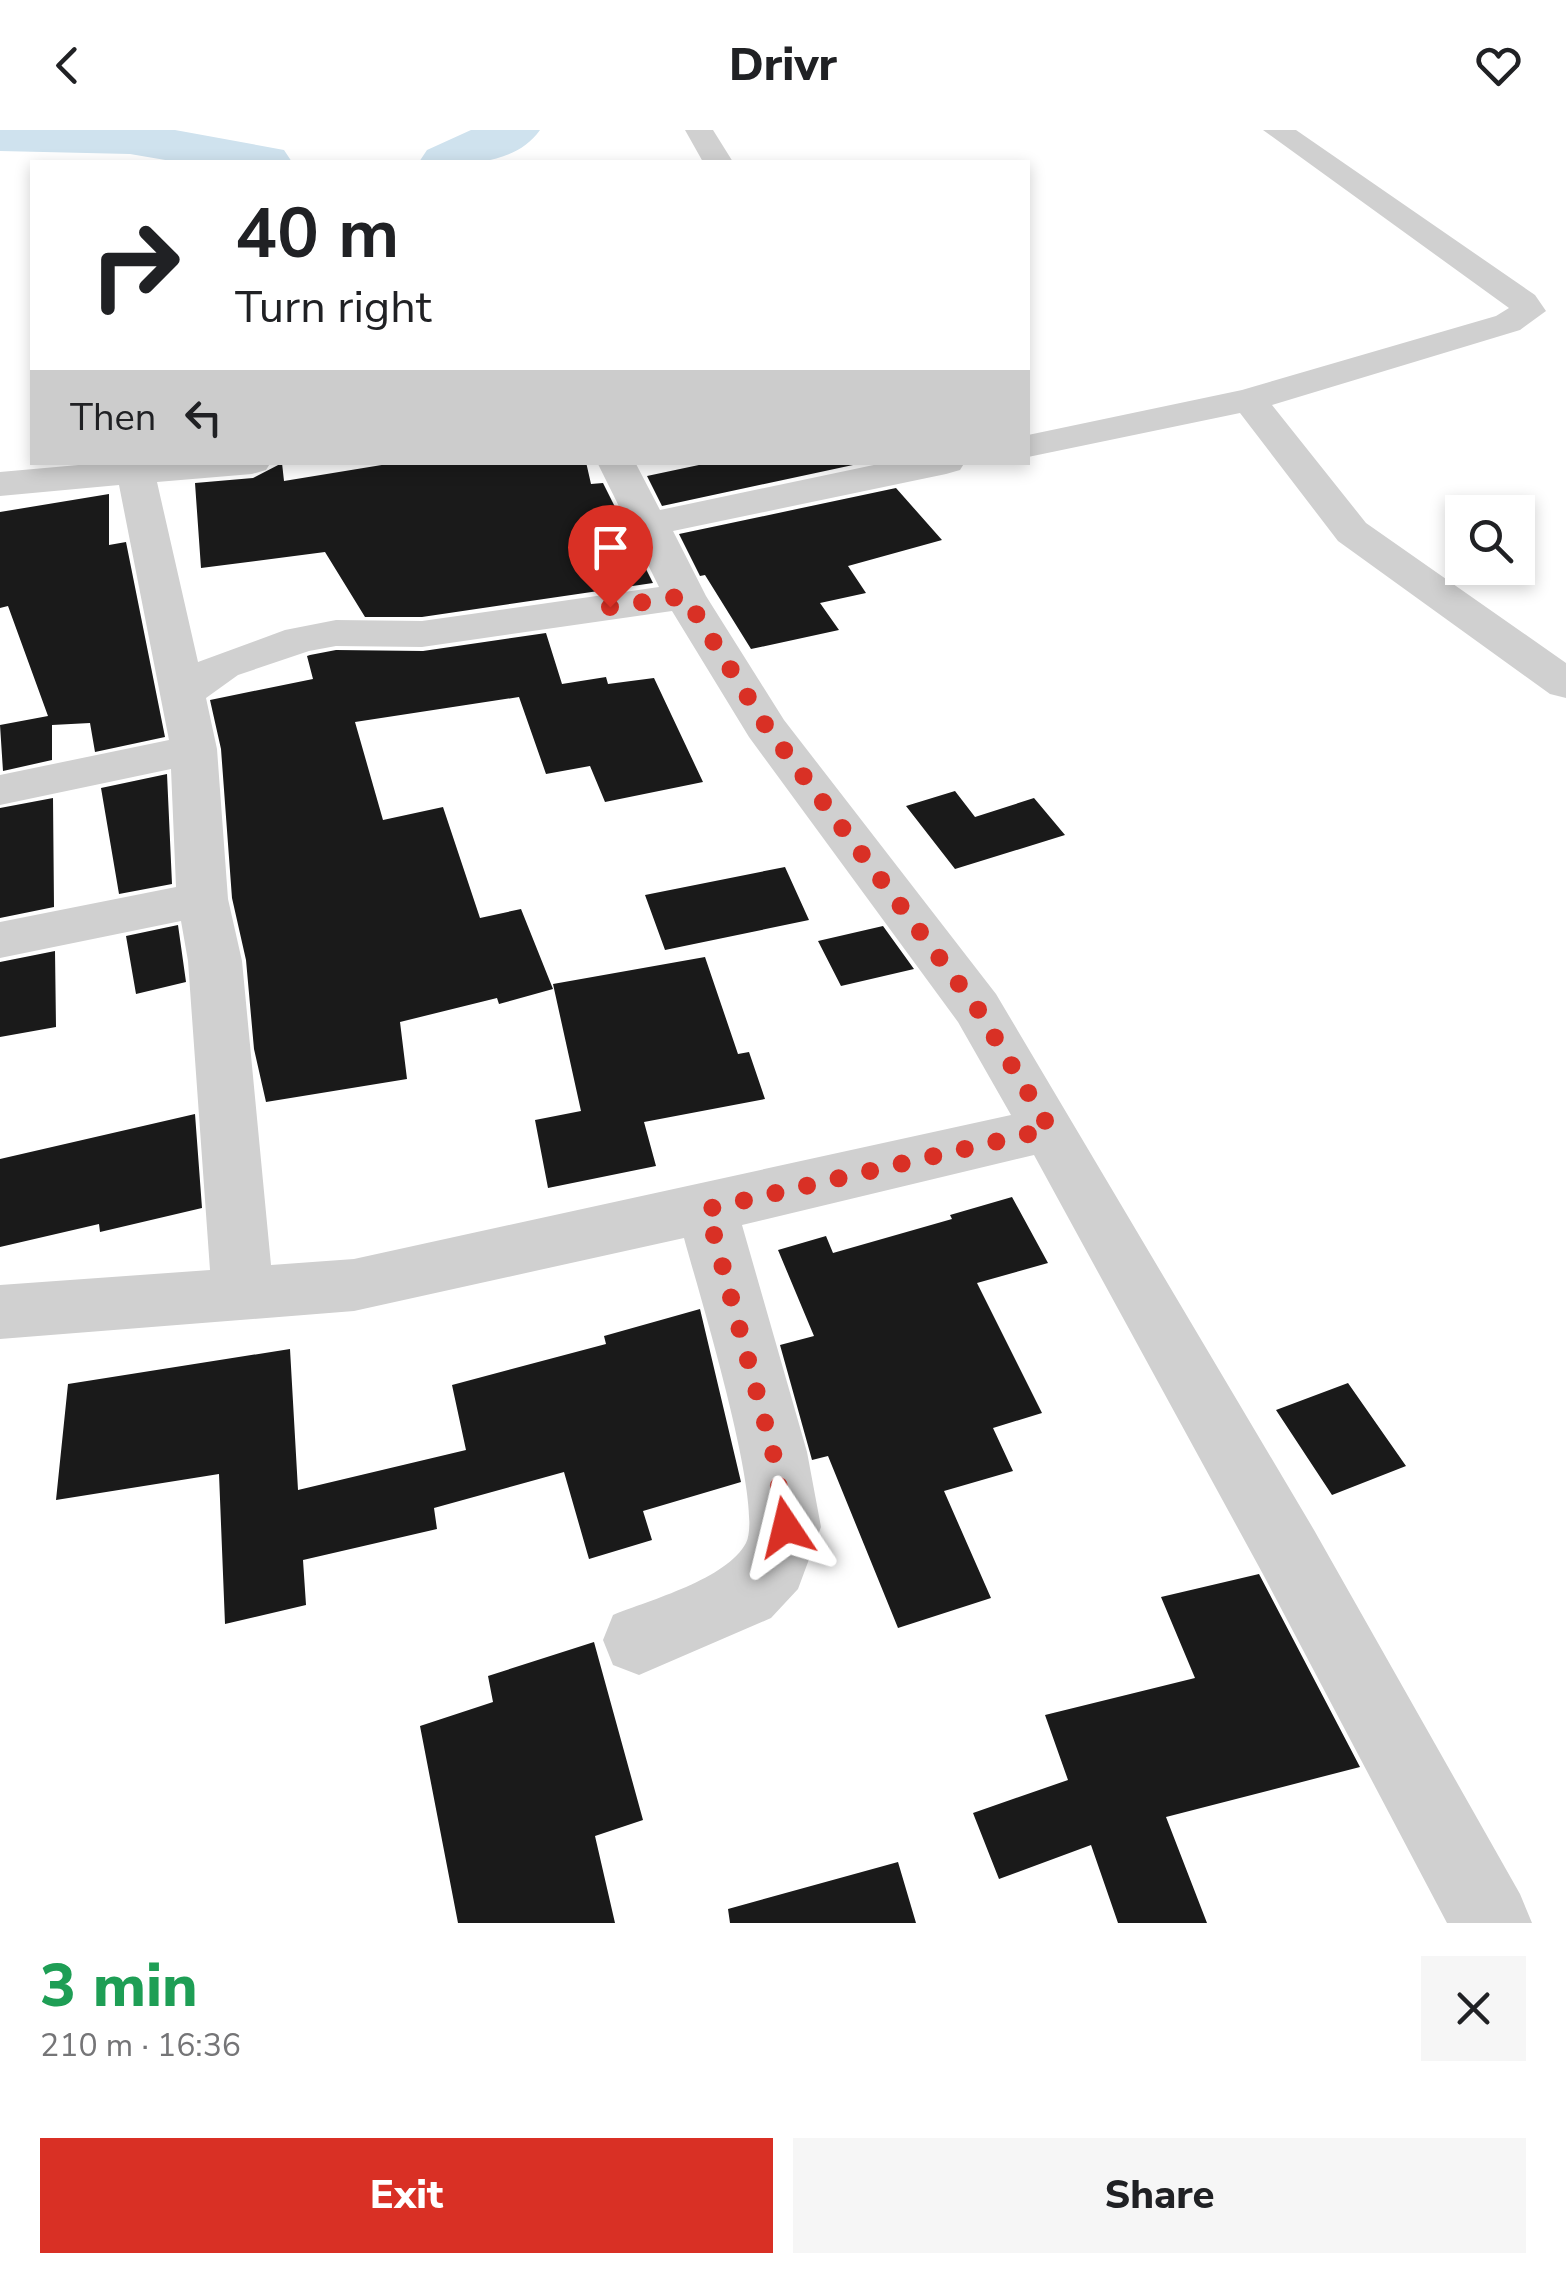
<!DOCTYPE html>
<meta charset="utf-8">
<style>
:root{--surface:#fff;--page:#f6f6f6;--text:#202124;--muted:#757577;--accent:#d93025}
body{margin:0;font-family:"Nunito Sans",sans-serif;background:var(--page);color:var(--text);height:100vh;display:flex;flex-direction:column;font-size:38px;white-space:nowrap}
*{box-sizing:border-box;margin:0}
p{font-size:32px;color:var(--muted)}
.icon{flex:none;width:55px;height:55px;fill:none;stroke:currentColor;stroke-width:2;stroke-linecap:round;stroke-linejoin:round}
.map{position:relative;height:1793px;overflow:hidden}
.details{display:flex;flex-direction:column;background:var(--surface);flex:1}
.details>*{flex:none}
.guide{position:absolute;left:30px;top:30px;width:1000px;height:305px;border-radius:0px;box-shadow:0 5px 15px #0003;background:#fff;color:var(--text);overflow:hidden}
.controls{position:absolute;left:1445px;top:365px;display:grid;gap:20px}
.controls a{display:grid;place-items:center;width:90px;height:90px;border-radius:0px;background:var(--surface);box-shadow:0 5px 15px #0003;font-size:50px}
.pin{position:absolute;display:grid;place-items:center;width:85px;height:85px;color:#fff;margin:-102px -42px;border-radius:50% 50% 50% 0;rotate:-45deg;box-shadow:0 0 10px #0007}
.pin .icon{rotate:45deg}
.me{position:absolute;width:110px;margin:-55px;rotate:350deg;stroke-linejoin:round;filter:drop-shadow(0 0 8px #0008)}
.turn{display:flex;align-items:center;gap:35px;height:210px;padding:0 40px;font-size:45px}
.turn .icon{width:130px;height:130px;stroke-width:2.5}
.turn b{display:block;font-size:70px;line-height:85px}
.then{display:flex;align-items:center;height:95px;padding:0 40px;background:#0003;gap:20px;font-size:38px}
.round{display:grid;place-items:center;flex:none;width:105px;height:105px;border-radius:0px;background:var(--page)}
.head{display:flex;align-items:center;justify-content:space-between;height:170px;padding:0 40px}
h1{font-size:60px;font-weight:800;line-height:75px;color:#1e9e55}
.cta{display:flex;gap:20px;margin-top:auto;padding:20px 40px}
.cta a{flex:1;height:115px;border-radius:0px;background:var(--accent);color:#fff;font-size:40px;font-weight:800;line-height:115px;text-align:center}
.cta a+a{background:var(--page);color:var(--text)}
header{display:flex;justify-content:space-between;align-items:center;height:130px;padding:0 40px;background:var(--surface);font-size:45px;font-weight:800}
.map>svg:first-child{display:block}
</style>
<header><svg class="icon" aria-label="back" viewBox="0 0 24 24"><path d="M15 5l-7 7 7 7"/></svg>Drivr<svg class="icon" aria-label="heart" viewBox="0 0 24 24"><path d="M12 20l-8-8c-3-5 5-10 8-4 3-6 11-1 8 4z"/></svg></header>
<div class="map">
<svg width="1566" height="1793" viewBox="0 0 1566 1793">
<rect width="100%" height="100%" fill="#fff"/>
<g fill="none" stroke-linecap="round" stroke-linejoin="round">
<path fill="#cfe2ee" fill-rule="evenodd" d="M 0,0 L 175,0 L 284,20 L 292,32 L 177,32 L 130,24 L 0,21 Z
M 471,0 L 540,0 C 514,37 459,35 419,32 L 427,20 Z"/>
</g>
<path fill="#1a1a1a" d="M 400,332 L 586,332 L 591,354 L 603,353 L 653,453 L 422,487 L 365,487 L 325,422 L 201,438 L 195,353 L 253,348 L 282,333 L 284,351 Z
M 713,332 L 867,332 L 662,376 L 647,346 Z
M 896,358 L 942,410 L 848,436 L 866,463 L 820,473 L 839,500 L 751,519 L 705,445 L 700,446 L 679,404 Z
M 109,364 L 109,415 L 126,412 L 165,607 L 95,622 L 90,593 L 52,595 L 52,630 L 3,641 L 0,595 L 48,586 L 8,476 L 0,478 L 0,382 Z
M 546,503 L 562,554 L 606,547 L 608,554 L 654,548 L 703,652 L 605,672 L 590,636 L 546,644 L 519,567 L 355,592 L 383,690 L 443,677 L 480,788 L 521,779 L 553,859 L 499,874 L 497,868 L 400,892 L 407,949 L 266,972 L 254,919 L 246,830 L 232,768 L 221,619 L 210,570 L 313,549 L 307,526 L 310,525 L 336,520 L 423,521 Z
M 167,644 L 172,754 L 119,764 L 101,658 Z
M 955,661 L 975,687 L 1034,668 L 1065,705 L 955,739 L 906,676 Z
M 53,668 L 54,777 L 0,788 L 0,678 Z
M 785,737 L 809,790 L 665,820 L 645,765 Z
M 178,795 L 186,852 L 136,864 L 126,806 Z
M 883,796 L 914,839 L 841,856 L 818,811 Z
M 55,821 L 56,897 L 0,907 L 0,832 Z
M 705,827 L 738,924 L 749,922 L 765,969 L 644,992 L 656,1036 L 548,1058 L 535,990 L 581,981 L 553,854 Z
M 195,984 L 202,1078 L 100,1102 L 99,1094 L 0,1117 L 0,1029 Z
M 1012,1067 L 1048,1133 L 977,1153 L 1042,1283 L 993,1298 L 1013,1341 L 944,1361 L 991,1468 L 898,1498 L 828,1326 L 812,1330 L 780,1215 L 814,1206 L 778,1120 L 826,1106 L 833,1123 L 952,1089 L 950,1085 Z
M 700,1179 L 741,1352 L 643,1381 L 652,1410 L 589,1429 L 564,1342 L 434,1378 L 437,1399 L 303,1430 L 306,1475 L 225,1494 L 219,1344 L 56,1370 L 68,1254 L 290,1219 L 298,1360 L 466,1320 L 452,1255 L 606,1214 L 604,1206 Z
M 1348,1253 L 1406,1336 L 1332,1365 L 1276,1280 Z
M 1259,1444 L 1360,1637 L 1166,1687 L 1207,1793 L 1118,1793 L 1091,1715 L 999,1749 L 973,1683 L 1068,1650 L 1045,1585 L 1195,1548 L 1161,1467 Z
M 594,1512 L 643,1690 L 595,1706 L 615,1793 L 458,1793 L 420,1596 L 493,1572 L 488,1546 Z
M 898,1732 L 916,1793 L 730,1793 L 728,1779 Z"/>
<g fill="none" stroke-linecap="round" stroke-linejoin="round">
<path fill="#d0d0d0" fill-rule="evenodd" d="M 685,0 L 713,0 L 733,32 L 703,32 Z
M 1263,0 L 1296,0 L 1535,165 L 1546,181 L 1520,200 L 1272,275 L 1366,393 L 1566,533 L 1566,568 L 1550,564 L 1338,411 L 1240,283 L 1028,327 L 1028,305 L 1242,260 L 1496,186 L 1509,178 Z
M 112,332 L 271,332 L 266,340 L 252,344 L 157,352 L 198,532 L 285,500 L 336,490 L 422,491 L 659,457 L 597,332 L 635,332 L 660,380 L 888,332 L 965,332 L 960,340 L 946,344 L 673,401 L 706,466 L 784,590 L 996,864 L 1314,1400 L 1520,1764 L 1532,1793 L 1447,1793 L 1264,1446 L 1034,1025 L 742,1095 L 807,1322 L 821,1397 L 798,1459 L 771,1488 L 639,1545 L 613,1535 L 603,1510 L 613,1485 C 650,1470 727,1449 746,1413 C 765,1376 698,1160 684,1108 L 354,1181 L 0,1209 L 0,1155 L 210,1140 L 188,831 L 181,791 L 0,828 L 0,792 L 176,757 L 171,639 L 0,675 L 0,645 L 169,610 L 119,355 L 0,366 L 0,342 ZM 672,481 L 749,607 L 958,892 L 1011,985 L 354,1129 L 271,1135 L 242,831 L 228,769 L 217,619 L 206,568 L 238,545 L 309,521 L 336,516 L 422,517 Z"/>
</g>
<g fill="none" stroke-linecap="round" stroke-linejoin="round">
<path stroke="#d93025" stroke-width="18" stroke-dasharray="0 32.4" d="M 610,477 L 685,466 L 766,596 L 977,878 L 1050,999 L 707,1079 L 773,1322 L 786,1397"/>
</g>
</svg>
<div class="controls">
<a><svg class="icon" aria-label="search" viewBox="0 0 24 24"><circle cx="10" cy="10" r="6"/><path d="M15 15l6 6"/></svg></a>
</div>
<div class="pin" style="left:610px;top:477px;background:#d93025"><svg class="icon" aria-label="arrive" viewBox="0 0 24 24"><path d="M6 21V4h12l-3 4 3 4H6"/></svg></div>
<svg class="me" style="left:786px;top:1397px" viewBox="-20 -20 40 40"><path d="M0-17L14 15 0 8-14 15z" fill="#d93025" stroke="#fff" stroke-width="4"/></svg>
<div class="guide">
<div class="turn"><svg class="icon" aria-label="right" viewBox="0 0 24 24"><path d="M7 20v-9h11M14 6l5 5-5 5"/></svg><div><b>40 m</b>Turn right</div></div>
<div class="then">Then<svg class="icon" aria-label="left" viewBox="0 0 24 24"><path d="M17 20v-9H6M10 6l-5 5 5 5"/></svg></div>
</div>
</div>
<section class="details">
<div class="head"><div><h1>3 min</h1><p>210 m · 16:36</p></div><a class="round"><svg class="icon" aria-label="close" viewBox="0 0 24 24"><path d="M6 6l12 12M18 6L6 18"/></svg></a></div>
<div class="cta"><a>Exit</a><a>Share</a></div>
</section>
